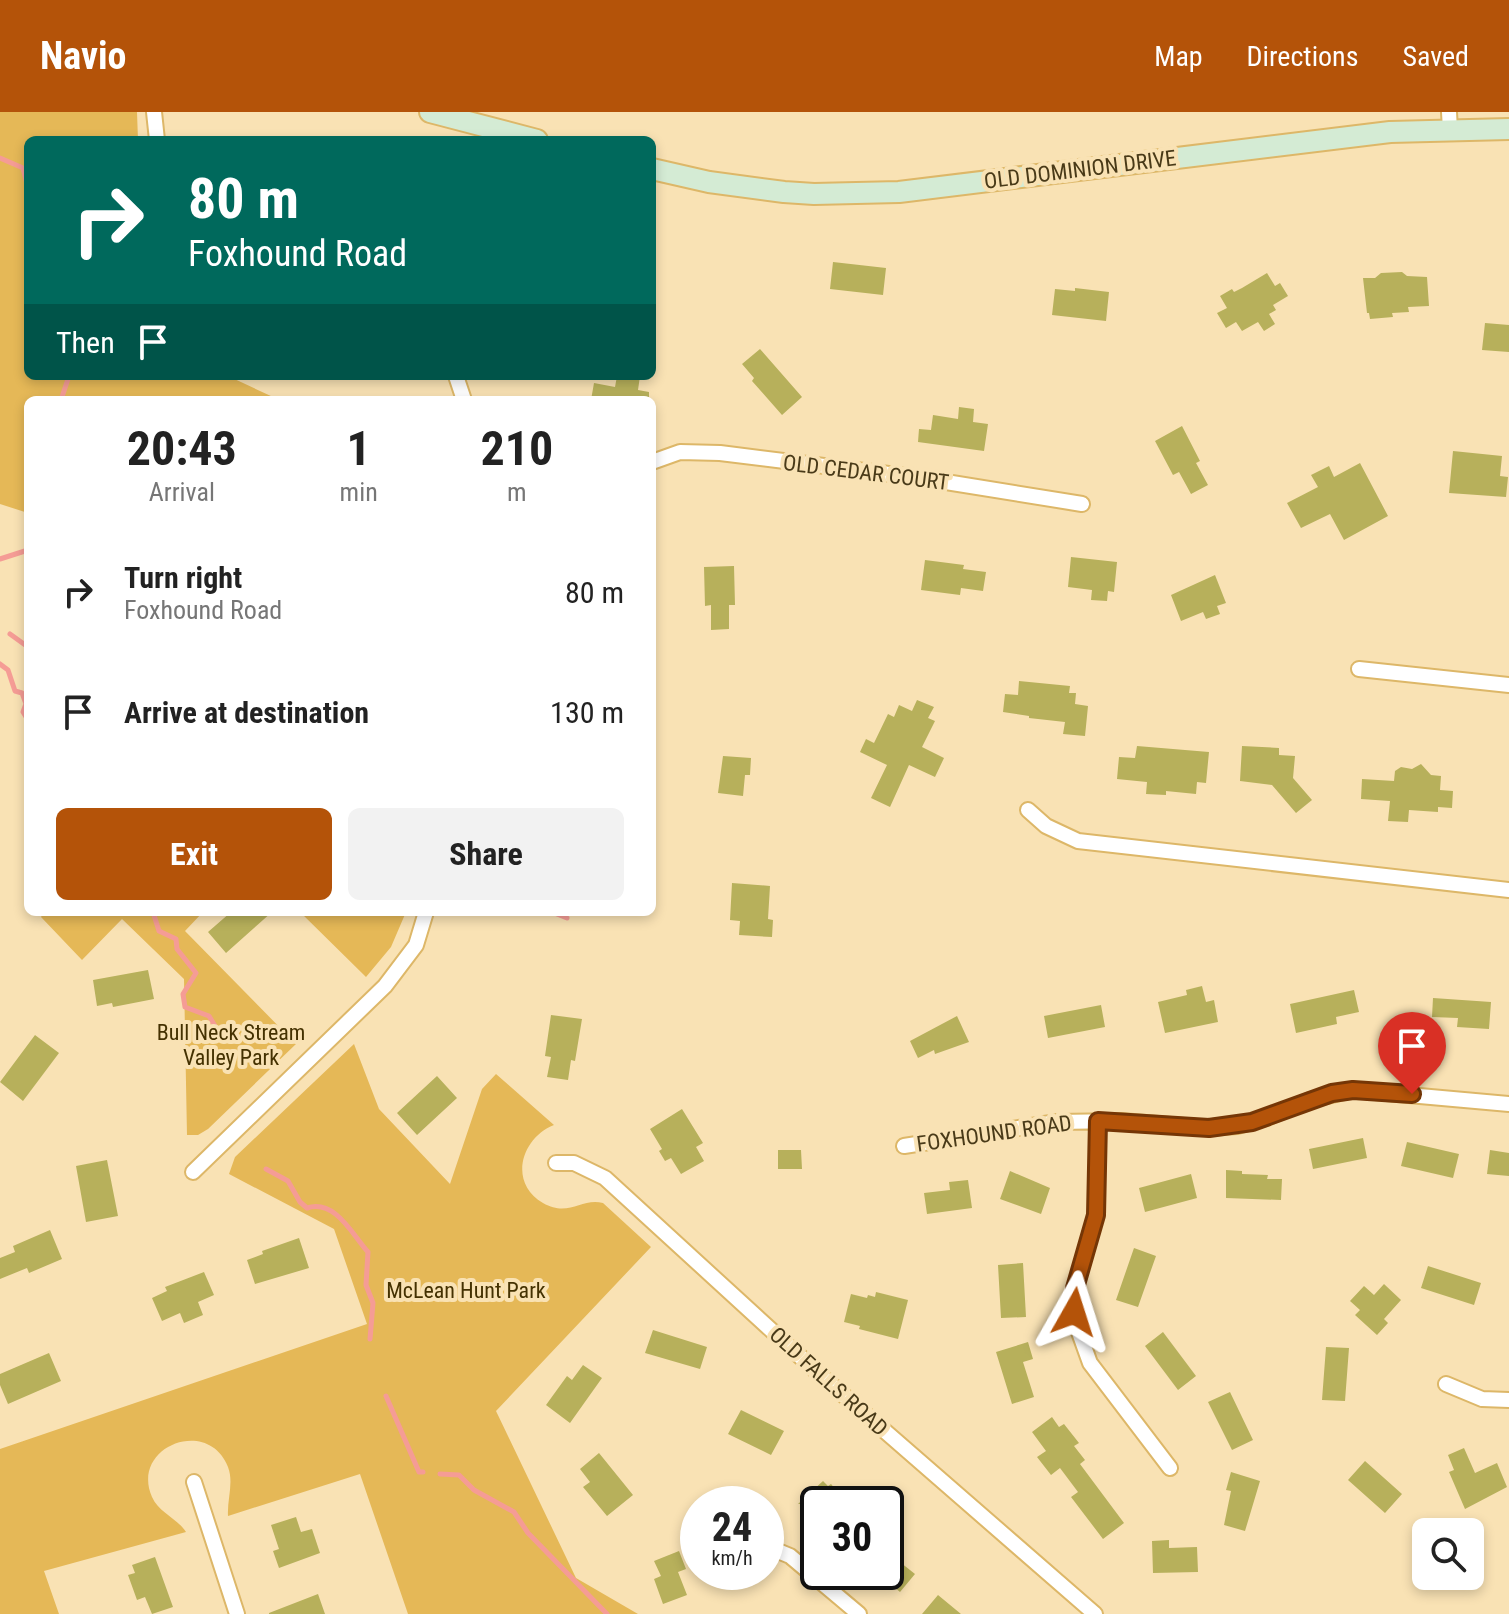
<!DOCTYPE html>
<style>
:root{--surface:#fff;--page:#f2f2f2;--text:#222;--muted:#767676;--accent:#b45309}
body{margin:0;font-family:"Roboto Condensed",sans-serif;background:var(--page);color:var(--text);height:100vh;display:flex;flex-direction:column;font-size:30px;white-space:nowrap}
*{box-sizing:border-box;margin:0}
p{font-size:26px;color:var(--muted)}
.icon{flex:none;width:44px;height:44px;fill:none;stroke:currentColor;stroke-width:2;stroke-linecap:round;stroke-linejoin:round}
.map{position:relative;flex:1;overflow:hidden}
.side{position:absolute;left:24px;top:284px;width:632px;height:520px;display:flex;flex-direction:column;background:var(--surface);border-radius:12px;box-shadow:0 4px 12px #0003}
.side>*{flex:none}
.hud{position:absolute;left:24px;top:24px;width:632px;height:244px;border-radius:12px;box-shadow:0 4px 12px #0003;background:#00695c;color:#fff;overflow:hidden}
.fabs{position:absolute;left:1412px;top:1406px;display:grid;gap:16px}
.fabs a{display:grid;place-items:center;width:72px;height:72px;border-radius:12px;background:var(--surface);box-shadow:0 4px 12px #0003;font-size:40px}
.speed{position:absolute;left:680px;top:1374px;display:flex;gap:16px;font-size:40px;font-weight:700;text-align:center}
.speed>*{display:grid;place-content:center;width:104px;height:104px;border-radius:50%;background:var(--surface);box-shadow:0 4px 12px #0003;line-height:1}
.speed small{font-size:20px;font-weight:400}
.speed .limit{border:4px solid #111;border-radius:12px;background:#fff;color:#111}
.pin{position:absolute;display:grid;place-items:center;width:68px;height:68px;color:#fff;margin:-82px -34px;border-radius:50% 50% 50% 0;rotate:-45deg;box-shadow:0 0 8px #0007}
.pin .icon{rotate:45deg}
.me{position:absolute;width:88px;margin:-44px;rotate:6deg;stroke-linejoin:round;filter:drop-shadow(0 0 6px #0008)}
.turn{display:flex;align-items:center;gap:28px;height:168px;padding:0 32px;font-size:36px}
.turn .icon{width:104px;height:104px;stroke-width:2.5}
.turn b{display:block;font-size:56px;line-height:68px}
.then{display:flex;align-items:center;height:76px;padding:0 32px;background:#0003;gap:16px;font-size:30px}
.eta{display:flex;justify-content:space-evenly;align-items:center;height:136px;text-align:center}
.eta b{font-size:48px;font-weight:700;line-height:56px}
.primary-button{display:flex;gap:16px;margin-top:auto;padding:16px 32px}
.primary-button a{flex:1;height:92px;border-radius:12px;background:var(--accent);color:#fff;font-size:32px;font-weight:700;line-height:92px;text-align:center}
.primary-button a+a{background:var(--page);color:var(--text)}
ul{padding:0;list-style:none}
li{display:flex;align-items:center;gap:24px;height:120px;padding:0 32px}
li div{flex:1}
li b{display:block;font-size:30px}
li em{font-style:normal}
header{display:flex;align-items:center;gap:48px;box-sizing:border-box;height:112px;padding:0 40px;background:var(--accent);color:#fff}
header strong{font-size:38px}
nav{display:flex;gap:44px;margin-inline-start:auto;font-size:28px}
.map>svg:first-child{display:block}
</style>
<header>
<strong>Navio</strong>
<nav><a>Map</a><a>Directions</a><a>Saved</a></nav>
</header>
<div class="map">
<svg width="1509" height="1502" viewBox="0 0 1509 1502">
<rect width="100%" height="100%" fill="#f9e2b4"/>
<path fill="#e5b857" d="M 0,0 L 137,0 L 138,28 L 28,28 L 28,264 L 228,264 L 273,285 L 272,288 L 28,288 L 28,401 L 0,392 Z
M 44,800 L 203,800 L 185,819 L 296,932 L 208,1017 L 198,1023 L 187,1023 L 184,867 L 122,807 L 82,848 L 41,805 Z
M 300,800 L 406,800 L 391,835 L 366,865 Z
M 354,932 L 379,997 L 450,1072 L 482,977 L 496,962 L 554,1013 C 521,1026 508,1071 543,1091 C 569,1106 582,1085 603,1091 L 651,1135 L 496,1299 L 576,1466 L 638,1502 L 408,1502 L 360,1362 L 228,1404 C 227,1387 234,1371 228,1355 C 208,1304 130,1335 152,1385 C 159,1401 177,1406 186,1420 L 44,1459 L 59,1502 L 0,1502 L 0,1337 L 367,1212 L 334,1117 L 229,1062 L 235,1045 Z"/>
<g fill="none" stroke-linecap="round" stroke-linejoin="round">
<path stroke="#f59c95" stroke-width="5" d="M 0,46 L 23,56 L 28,76
M 61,288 L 69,264
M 0,447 L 28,438
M 10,522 L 28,535
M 0,552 L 8,558 L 15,579 L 22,581 L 26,592 L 23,600 L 28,608
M 153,800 L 159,819 L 176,827 L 177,837 L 196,861 L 183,882 L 185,895 L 209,904 L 221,924
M 552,800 L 567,806
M 266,1057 L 288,1069 L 300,1090 L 307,1096 C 335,1087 352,1122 368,1140 L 366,1173 L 373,1191 L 370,1227
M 386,1284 L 419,1360 L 423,1360
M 440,1362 L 459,1363 L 474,1378 L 514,1400 L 528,1421 L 607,1502"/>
</g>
<path fill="#b7b05b" d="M 833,150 L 886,156 L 883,183 L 830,177 Z
M 1402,160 L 1407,164 L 1427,165 L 1429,194 L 1408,195 L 1409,200 L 1392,201 L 1393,205 L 1370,207 L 1369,201 L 1367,201 L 1363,166 L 1375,166 L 1381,161 Z
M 1267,161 L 1275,174 L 1280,171 L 1288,184 L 1273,193 L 1276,198 L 1269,202 L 1275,212 L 1264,219 L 1258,210 L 1242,219 L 1236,210 L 1226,216 L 1217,201 L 1227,196 L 1220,184 L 1232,177 L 1234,180 L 1242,176 Z
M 1075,176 L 1109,180 L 1106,209 L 1052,203 L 1055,177 L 1075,179 Z
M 1485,211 L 1509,213 L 1509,240 L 1482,238 Z
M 760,237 L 802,285 L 782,303 L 752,269 L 754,266 L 742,252 Z
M 617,264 L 640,264 L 638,278 L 649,280 L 649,288 L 591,288 L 594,271 L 615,275 Z
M 959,295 L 974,297 L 973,310 L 988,312 L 984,339 L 918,330 L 919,317 L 931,318 L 933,303 L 958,307 Z
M 1182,314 L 1200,349 L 1196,351 L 1208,373 L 1191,382 L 1179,360 L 1173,363 L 1155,329 Z
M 1453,339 L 1502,344 L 1500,364 L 1508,365 L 1506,385 L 1449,381 Z
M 1360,351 L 1388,404 L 1344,428 L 1330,402 L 1301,416 L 1287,391 L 1318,375 L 1311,363 L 1329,354 L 1334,365 Z
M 1071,445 L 1117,450 L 1114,480 L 1108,479 L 1107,489 L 1091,488 L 1092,478 L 1068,475 Z
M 925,448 L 964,453 L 963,457 L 986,460 L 983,479 L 961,476 L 960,483 L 921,478 Z
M 734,454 L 735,493 L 729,493 L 729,517 L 711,518 L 711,493 L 705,494 L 704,455 Z
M 1215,463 L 1226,491 L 1217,494 L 1220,502 L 1206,507 L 1203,500 L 1181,509 L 1171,483 Z
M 1019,569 L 1070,574 L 1069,581 L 1076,581 L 1075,592 L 1088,594 L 1085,624 L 1063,622 L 1065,610 L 1029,606 L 1029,604 L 1003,600 L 1005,582 L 1018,583 Z
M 917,588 L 934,595 L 928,606 L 935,609 L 922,635 L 944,646 L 935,665 L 909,653 L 890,695 L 871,686 L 887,653 L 860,640 L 866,627 L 874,631 L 888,602 L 894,605 L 899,593 L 912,599 Z
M 1137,634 L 1209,640 L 1206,671 L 1197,670 L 1196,682 L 1166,679 L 1166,683 L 1146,682 L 1147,670 L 1117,667 L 1119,645 L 1135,646 Z
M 1242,634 L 1279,636 L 1279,643 L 1295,644 L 1293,666 L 1312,688 L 1296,701 L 1272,673 L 1240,669 Z
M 723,644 L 751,646 L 750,663 L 745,663 L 743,684 L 718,681 Z
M 1421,652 L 1431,663 L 1441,664 L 1440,678 L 1453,679 L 1452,696 L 1438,695 L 1438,700 L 1409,698 L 1408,710 L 1388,709 L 1390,689 L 1361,687 L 1362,667 L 1394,669 L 1395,659 L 1401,655 L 1412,657 Z
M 732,771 L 770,774 L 768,807 L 773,808 L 772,825 L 739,823 L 740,809 L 730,808 Z
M 231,800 L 272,800 L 226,841 L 208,820 Z
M 148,858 L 154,887 L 113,895 L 112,891 L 97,894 L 93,868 Z
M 1202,874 L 1206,890 L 1214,888 L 1218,910 L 1165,921 L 1158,890 L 1187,883 L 1186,878 Z
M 1354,878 L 1359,900 L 1336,905 L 1337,912 L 1296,921 L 1290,892 Z
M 1433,886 L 1491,890 L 1489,917 L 1457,915 L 1458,906 L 1432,905 Z
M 1101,893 L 1105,915 L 1048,926 L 1044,904 Z
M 551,903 L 582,907 L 575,949 L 571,948 L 568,968 L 547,965 L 551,945 L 545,944 Z
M 957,904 L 969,930 L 935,942 L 934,938 L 918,946 L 910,929 Z
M 35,923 L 59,941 L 23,989 L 0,970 Z
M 437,964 L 457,986 L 417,1023 L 397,1001 Z
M 682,997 L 703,1031 L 696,1035 L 704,1049 L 681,1062 L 671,1046 L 665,1049 L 659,1039 L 662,1037 L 650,1017 Z
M 1363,1026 L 1367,1046 L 1313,1057 L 1309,1037 Z
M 1407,1030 L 1459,1042 L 1453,1066 L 1401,1054 Z
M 778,1038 L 801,1038 L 802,1057 L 778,1057 Z
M 1490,1038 L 1509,1041 L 1509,1064 L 1487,1062 Z
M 107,1048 L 118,1104 L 86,1110 L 76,1054 Z
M 1226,1058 L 1242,1059 L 1242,1062 L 1268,1063 L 1267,1067 L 1282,1067 L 1281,1088 L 1226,1086 Z
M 1010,1059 L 1050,1076 L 1041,1102 L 1000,1087 Z
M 1191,1062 L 1197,1086 L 1145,1100 L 1139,1076 Z
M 968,1068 L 972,1096 L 927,1102 L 924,1081 L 950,1078 L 949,1070 Z
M 50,1118 L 62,1147 L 29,1161 L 27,1156 L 0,1167 L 0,1146 L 15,1140 L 13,1134 Z
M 299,1126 L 309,1156 L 255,1172 L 247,1148 L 263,1142 L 262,1139 Z
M 1134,1136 L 1156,1144 L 1138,1195 L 1116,1188 Z
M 1023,1151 L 1026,1205 L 1001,1206 L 998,1153 Z
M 1428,1154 L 1481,1171 L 1474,1193 L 1421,1176 Z
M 204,1160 L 214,1183 L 198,1190 L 203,1203 L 184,1211 L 180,1201 L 162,1209 L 152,1186 L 167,1179 L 165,1175 Z
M 1384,1172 L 1401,1188 L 1384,1207 L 1388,1211 L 1377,1223 L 1355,1203 L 1360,1198 L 1350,1189 L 1364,1174 L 1374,1183 Z
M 876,1180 L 908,1188 L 898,1227 L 859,1217 L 860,1214 L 844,1210 L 851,1182 L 867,1186 L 868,1183 L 875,1185 Z
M 653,1218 L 707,1235 L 700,1257 L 645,1241 Z
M 1163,1220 L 1196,1264 L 1178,1278 L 1145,1234 Z
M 1028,1230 L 1033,1247 L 1023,1250 L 1034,1285 L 1012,1292 L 996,1240 Z
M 1326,1235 L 1349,1236 L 1345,1289 L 1322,1288 Z
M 49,1241 L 61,1269 L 8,1292 L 0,1273 L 0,1262 Z
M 583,1253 L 602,1266 L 570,1311 L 546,1293 L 567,1264 L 572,1268 Z
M 1230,1280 L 1253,1328 L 1232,1338 L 1208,1290 Z
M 741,1298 L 784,1319 L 771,1343 L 728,1322 Z
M 1052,1305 L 1059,1315 L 1064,1312 L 1079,1331 L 1074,1334 L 1085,1348 L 1080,1352 L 1124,1411 L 1103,1427 L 1071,1385 L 1078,1380 L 1060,1356 L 1051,1363 L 1037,1345 L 1046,1339 L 1032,1320 Z
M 1464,1336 L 1475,1361 L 1497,1351 L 1507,1375 L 1465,1397 L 1449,1360 L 1454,1358 L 1448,1343 Z
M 599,1341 L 633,1383 L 607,1404 L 583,1375 L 590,1370 L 580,1357 Z
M 1365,1349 L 1402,1382 L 1385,1401 L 1348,1368 Z
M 1231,1360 L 1260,1369 L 1245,1419 L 1224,1413 L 1231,1379 L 1226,1378 Z
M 823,1369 L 828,1374 L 831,1372 L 848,1392 L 798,1392 Z
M 296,1405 L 301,1420 L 312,1417 L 320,1441 L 279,1456 L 273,1439 L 279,1437 L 271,1413 Z
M 1169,1428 L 1169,1436 L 1197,1435 L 1198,1460 L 1153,1461 L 1152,1429 Z
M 679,1439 L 686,1457 L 678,1460 L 687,1483 L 663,1492 L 654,1467 L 661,1464 L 654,1449 Z
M 886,1439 L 915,1462 L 900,1480 L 886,1468 Z
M 155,1445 L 173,1495 L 152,1502 L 145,1485 L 137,1488 L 128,1463 L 135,1461 L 132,1453 Z
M 318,1482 L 325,1502 L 269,1502 L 269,1501 Z
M 938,1483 L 961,1502 L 922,1502 Z"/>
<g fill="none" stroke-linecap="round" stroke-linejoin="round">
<g stroke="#ddb768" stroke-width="18">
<path id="minor" d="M 154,0 L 157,28
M 1449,0 L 1450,18
M 456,264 L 464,288
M 652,350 L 680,340 L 720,341 L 921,366 L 1082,392
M 1359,557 L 1509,573
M 1028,698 L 1046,714 L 1078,729 L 1509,778
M 1098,1009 L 1096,1103 L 1075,1176 L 1076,1212 L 1090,1251 L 1170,1356
M 904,1034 L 1057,1010 L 1121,1009 L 1209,1016 L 1237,1014 L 1269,1005 L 1310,988 L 1353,978 L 1509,992
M 556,1051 L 574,1051 L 605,1066 L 817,1260 L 1095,1502
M 193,1060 L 385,874 L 416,833 L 426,800
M 1446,1272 L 1482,1287 L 1509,1288
M 194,1370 L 237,1502
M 766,1434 L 790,1444 L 859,1502"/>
</g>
<g stroke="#ddb768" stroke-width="24">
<path id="secondary" d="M 430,0 L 537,28
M 652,57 L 709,70 L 784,80 L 814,82 L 899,80 L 1390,20 L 1509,17"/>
</g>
<use href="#minor" stroke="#fff" stroke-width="14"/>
<use href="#secondary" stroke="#d4ebd4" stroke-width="20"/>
</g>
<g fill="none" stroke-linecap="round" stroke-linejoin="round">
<g stroke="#753606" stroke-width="20">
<path id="route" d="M 1074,1200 L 1075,1176 L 1096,1103 L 1098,1009 L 1209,1016 L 1252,1010 L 1332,981 L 1353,978 L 1412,982"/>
</g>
<use href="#route" stroke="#b45309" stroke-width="14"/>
</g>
<g text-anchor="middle" stroke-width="8" stroke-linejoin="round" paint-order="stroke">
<g font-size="22" fill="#493a18" stroke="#f9e2b4">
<text transform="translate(1080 57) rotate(-7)" y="8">OLD DOMINION DRIVE</text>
<text transform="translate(866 360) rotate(7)" y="8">OLD CEDAR COURT</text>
<text transform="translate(994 1021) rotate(-8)" y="8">FOXHOUND ROAD</text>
<text transform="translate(829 1269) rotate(42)" y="8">OLD FALLS ROAD</text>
</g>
<g font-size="22" fill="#443101" stroke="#f9e2b4">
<text x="231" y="928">Bull Neck Stream<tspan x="231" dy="25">Valley Park</tspan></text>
<text x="466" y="1186">McLean Hunt Park</text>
</g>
</g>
</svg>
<div class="fabs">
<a><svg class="icon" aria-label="search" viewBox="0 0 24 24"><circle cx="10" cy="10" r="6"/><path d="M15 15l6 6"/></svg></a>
</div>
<div class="speed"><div>24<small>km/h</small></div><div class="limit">30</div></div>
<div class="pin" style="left:1412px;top:982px;background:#d93025"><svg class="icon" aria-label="arrive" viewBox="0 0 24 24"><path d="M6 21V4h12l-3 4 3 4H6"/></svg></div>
<svg class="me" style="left:1074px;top:1200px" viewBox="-20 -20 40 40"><path d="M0-17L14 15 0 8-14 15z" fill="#b45309" stroke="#fff" stroke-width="4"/></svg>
<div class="hud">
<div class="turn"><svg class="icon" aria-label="right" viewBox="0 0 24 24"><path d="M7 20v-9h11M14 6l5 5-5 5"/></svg><div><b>80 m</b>Foxhound Road</div></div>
<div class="then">Then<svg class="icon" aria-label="arrive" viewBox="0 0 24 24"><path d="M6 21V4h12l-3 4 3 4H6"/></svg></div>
</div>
<section class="side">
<div class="eta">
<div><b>20:43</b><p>Arrival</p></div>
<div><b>1</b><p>min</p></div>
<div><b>210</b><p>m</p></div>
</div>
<ul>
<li><svg class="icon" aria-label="right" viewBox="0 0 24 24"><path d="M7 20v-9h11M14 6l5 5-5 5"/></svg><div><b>Turn right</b><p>Foxhound Road</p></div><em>80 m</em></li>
<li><svg class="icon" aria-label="arrive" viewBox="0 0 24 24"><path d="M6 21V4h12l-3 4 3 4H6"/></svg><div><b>Arrive at destination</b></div><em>130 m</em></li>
</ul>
<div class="primary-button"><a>Exit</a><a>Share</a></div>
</section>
</div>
